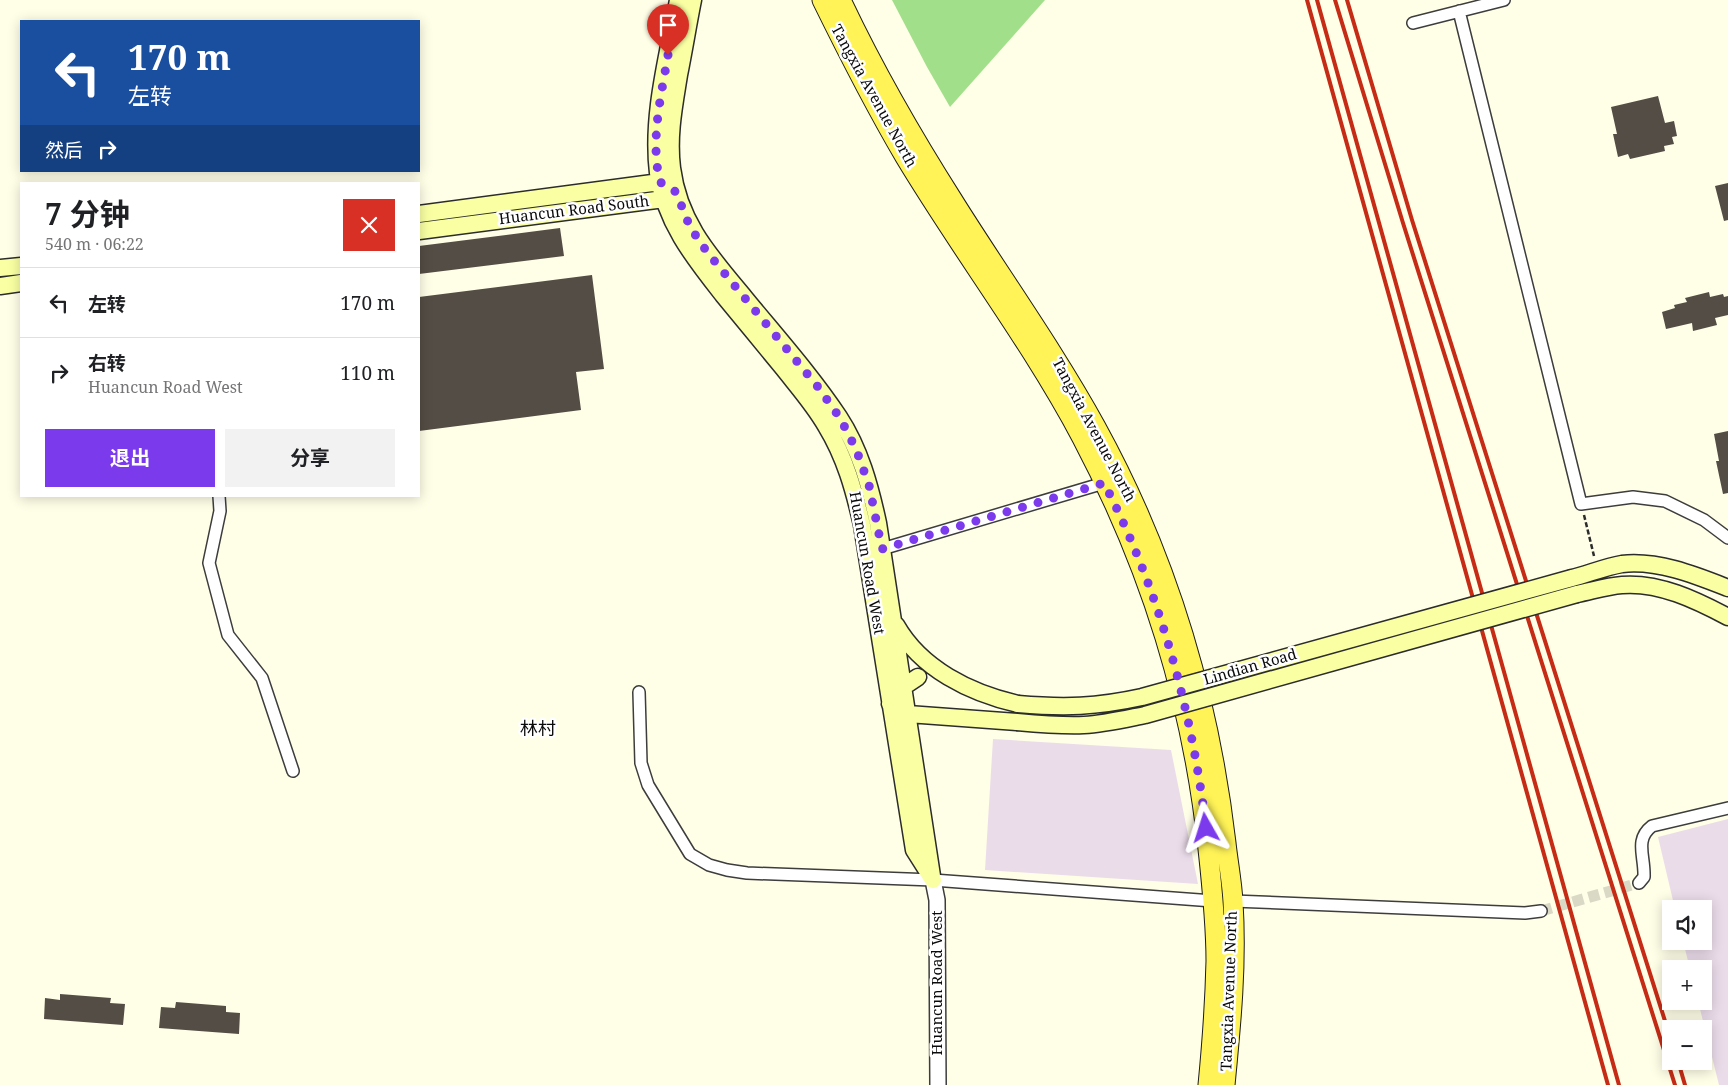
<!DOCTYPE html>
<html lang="zh">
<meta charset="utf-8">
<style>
:root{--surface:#fff;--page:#f2f2f2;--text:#202124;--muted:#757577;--line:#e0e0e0;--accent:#7c3aed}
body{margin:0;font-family:"Noto Serif","Noto Sans SC",serif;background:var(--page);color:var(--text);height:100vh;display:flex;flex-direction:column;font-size:19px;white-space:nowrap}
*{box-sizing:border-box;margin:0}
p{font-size:16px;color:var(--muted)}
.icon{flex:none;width:28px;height:28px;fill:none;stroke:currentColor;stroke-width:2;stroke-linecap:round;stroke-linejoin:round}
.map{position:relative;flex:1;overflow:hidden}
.drawer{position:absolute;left:20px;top:182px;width:400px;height:315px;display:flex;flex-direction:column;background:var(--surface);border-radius:0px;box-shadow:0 2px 12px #0003}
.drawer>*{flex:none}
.guide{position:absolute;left:20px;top:20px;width:400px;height:152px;border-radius:0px;box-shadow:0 2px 12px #0003;background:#1a4fa0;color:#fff;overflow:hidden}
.controls{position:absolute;left:1662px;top:900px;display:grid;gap:10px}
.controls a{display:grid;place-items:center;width:50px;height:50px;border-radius:0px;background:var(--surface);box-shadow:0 2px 12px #0003;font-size:25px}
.pin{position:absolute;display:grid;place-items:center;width:42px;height:42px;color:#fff;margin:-51px -21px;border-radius:50% 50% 50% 0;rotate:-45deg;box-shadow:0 0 5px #0007}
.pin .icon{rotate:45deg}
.me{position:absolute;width:55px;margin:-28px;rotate:354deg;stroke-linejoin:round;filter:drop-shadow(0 0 4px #0008)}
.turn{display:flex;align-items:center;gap:18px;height:105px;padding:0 25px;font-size:22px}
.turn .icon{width:65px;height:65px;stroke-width:2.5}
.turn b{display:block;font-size:35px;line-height:42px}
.then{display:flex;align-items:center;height:48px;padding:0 25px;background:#0003;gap:10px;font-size:19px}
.round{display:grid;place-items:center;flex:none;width:52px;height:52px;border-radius:0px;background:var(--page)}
.headline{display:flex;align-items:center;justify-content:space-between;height:85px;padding:0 25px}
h1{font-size:30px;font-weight:700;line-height:38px}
.button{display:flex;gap:10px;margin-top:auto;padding:10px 25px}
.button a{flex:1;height:58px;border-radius:0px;background:var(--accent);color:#fff;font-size:20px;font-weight:700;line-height:58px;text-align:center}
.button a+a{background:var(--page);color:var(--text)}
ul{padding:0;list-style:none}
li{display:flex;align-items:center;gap:15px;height:70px;padding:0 25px;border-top:1px solid var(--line)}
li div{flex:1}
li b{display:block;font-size:19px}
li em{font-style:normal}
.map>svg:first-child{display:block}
</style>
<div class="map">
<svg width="1728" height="1085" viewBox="0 0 1728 1085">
<rect width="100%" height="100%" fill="#fffee7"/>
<path fill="#ebdcea" d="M 993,739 L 1171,750 L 1198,884 L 985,870 Z
M 1728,819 L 1728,1085 L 1719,1085 L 1698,1001 L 1704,1001 L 1704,969 L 1690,969 L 1683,941 L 1704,941 L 1704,909 L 1675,909 L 1658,837 Z"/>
<path fill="#a2df8b" d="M 892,0 L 1045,0 L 950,107 L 927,67 Z"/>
<path fill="#534d45" d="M 1658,96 L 1665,123 L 1674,121 L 1677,136 L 1672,137 L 1674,144 L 1664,146 L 1665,151 L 1630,159 L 1628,154 L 1618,157 L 1613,134 L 1617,134 L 1611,107 Z
M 1728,183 L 1728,220 L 1724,221 L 1715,186 Z
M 560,228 L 564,256 L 419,274 L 419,246 Z
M 592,275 L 604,369 L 576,372 L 581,410 L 419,431 L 419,297 Z
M 1709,292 L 1710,297 L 1723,294 L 1724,297 L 1728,296 L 1728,315 L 1715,318 L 1717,325 L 1693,331 L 1692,323 L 1666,329 L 1662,312 L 1675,308 L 1674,305 L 1687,302 L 1685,298 Z
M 1728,431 L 1728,493 L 1723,494 L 1716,461 L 1719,461 L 1714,434 Z
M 60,994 L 111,998 L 110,1003 L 125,1004 L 123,1025 L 44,1019 L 45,998 L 60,1000 Z
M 176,1002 L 226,1006 L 226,1012 L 240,1013 L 239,1034 L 159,1028 L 161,1007 L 175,1008 Z"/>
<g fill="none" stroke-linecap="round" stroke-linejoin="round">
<path stroke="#dad9c6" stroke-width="11" stroke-dasharray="11 5.5" stroke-linecap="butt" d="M 1541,911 L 1639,883"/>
<g stroke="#3d3d3d" stroke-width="14">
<path id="minor" d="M 1459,11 L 1581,504 L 1633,497 L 1665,501 L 1704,520 L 1728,538
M 1413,23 L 1504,0
M 219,496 L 220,511 L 209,563 L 228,635 L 262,678 L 293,771
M 882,549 L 1104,483
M 639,692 L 641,763 L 648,785 L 690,854 L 709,865 L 727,870 L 747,873 L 933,880 L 1213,901
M 1639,883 L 1644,877 C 1645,856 1634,840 1652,826 L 1728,808
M 1233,901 L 1525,913 L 1541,911"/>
</g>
<g stroke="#3d3d3d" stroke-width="18">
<path id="tertiary" d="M 933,880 L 937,900 L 938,1085"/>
</g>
<g stroke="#2c2c2c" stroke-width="19">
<path id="secondary" d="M 678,0 C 668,56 651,115 658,173 C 665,222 693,257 723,295 C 743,319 763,344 783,368 C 798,387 814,405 826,426 C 845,457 854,490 862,525 L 914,850 L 933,880
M 693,0 C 688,25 684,50 679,75 C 674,106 668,136 672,168 C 679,223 711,257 745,298 C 777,337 811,375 839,417 C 860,449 870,486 878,523 L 932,876
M 419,214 L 660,182 L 668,187
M 419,231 L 664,199 L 673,194
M 0,268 L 21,266
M 0,286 L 21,283
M 1572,578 C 1588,574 1605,567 1622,564 C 1658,560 1695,575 1728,588
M 1577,594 C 1592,591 1607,586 1622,585 C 1659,582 1696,600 1728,617
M 896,625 C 921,669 970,693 1018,704
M 918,677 L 903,687 L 890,704 L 908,714 L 1017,722"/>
</g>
<g stroke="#1b1b1b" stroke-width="21">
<path id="primary" d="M 822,0 C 848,53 875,106 905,157 C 962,252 1030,340 1082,438 C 1151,569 1192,701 1208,849 C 1212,886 1216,923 1216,961 C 1215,1002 1212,1044 1208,1085
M 841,0 C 874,70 912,136 954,202 C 1001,277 1053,349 1096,427 C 1167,556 1209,697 1226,843 C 1228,862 1232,882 1233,902 C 1237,963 1231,1024 1225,1085"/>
</g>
<path stroke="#2c2c2c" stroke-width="2.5" stroke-dasharray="5 2.5" stroke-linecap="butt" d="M 1584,515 L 1594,556"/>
<use href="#minor" stroke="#fff" stroke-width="11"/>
<use href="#tertiary" stroke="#fff" stroke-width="15"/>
<use href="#secondary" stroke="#f9ffa2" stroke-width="16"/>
<use href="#primary" stroke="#fff357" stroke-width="19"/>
<path stroke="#c62b15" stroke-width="4" d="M 1307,0 L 1608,1085
M 1317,0 L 1619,1085
M 1335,0 L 1403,223 L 1675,1085
M 1347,0 L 1412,220 L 1671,1040
M 1678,1061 L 1685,1085"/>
<g stroke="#2c2c2c" stroke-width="19" stroke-linecap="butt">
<path id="secondary-bridge" d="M 1018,704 C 1065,708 1096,707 1142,697 L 1572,578
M 1017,722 C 1039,724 1061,726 1084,725 C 1104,724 1125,719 1145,715 L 1577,594"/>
</g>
<use href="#secondary-bridge" stroke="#f9ffa2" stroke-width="16"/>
</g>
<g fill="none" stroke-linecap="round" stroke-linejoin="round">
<path stroke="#7c3aed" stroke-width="9" stroke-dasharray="0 16.2" d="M 668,55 C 661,97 650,140 660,182 L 676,192 L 690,227 L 707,252 L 818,387 L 840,418 L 856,449 L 869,485 L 882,549 L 1104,483 C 1159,589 1192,710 1206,828"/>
</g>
<g text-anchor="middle" stroke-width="5" stroke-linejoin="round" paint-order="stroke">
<g font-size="15" fill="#0a0a0a" stroke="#fff">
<text transform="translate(874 96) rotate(61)" y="5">Tangxia Avenue North</text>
<text transform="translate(574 210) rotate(-7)" y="5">Huancun Road South</text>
<text transform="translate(1094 430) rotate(62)" y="5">Tangxia Avenue North</text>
<text transform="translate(867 563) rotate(80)" y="5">Huancun Road West</text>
<text transform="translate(1250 667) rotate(-16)" y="5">Lindian Road</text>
<text transform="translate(937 983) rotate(-90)" y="5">Huancun Road West</text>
<text transform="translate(1229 991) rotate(-88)" y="5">Tangxia Avenue North</text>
</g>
<g font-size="18" fill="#0a0a0a" stroke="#fff">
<text x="538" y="735">林村</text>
</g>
</g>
</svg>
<div class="controls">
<a><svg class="icon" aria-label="sound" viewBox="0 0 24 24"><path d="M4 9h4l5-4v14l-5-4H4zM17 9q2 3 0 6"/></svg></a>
<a>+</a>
<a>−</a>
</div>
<div class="pin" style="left:668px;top:55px;background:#d93025"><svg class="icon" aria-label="arrive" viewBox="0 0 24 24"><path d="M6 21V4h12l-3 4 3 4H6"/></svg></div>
<svg class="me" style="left:1206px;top:828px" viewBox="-20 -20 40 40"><path d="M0-17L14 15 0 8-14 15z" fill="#7c3aed" stroke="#fff" stroke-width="4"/></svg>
<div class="guide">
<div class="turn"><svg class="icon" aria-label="left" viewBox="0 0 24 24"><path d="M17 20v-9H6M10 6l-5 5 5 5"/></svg><div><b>170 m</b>左转</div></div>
<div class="then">然后<svg class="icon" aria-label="right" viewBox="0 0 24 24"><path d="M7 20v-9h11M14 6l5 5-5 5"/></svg></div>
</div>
<section class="drawer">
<div class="headline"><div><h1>7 分钟</h1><p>540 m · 06:22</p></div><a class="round" style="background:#d93025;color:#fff"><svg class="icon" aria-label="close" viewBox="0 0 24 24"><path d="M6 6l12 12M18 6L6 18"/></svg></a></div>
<ul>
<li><svg class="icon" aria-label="left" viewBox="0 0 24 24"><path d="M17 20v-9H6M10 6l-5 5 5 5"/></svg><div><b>左转</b></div><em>170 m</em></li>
<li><svg class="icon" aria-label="right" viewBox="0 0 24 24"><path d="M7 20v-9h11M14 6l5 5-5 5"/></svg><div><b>右转</b><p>Huancun Road West</p></div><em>110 m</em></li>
</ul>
<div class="button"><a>退出</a><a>分享</a></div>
</section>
</div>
